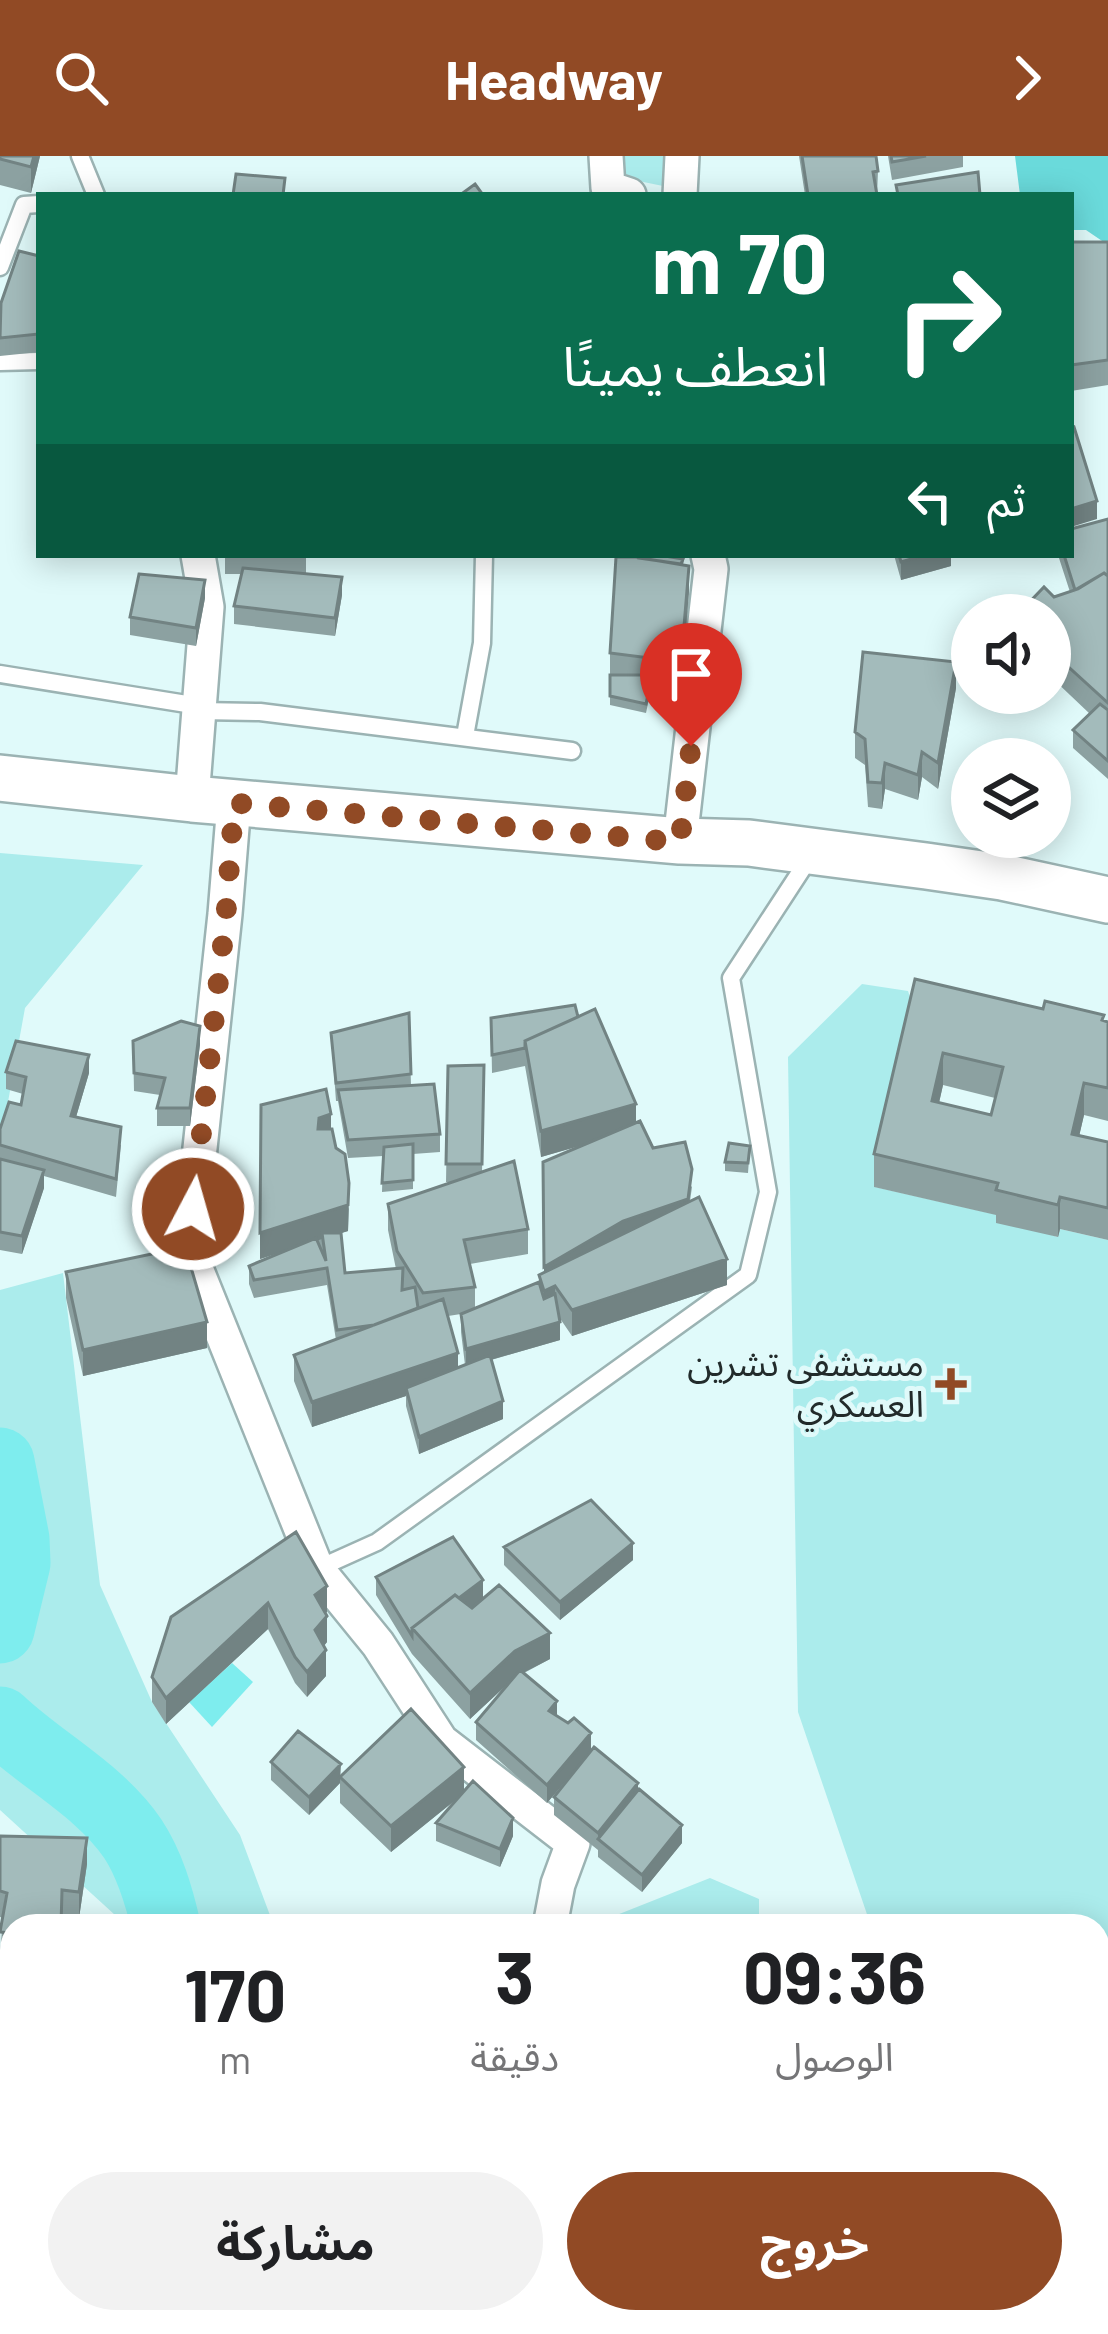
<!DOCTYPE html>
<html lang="ar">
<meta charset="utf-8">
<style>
:root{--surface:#fff;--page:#f2f2f2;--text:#202124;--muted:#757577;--accent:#914a25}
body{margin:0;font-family:Barlow,"Noto Sans Arabic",sans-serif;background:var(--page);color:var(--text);direction:rtl;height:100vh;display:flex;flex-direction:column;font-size:45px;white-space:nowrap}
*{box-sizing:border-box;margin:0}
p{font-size:39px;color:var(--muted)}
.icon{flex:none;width:66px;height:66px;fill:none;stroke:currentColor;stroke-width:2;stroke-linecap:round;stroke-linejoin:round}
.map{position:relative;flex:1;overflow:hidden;direction:ltr}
.details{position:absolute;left:0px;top:1758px;width:1110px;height:420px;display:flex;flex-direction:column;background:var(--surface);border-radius:36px 36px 0 0;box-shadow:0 6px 30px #0003;direction:rtl}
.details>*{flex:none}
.guide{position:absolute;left:36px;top:36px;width:1038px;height:366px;border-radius:0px;box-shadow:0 6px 30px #0003;direction:rtl;background:#0b6e4f;color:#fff;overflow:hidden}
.tools{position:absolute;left:951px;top:438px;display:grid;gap:24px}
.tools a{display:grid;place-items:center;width:120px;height:120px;border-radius:50%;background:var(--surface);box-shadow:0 6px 30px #0003;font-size:60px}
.pin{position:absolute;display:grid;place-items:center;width:102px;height:102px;color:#fff;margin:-123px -51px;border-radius:50% 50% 50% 0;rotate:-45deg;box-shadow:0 0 12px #0007}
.pin .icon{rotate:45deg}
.me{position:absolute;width:132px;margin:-66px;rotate:6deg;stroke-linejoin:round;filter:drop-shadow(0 0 9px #0008)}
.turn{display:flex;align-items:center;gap:42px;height:252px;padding:0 48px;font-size:54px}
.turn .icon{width:156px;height:156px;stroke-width:2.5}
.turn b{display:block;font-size:84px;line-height:102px}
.then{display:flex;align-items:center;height:114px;padding:0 48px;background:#0003;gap:24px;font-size:45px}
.eta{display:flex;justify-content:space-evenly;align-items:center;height:204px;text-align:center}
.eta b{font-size:72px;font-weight:700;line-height:84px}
.action{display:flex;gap:24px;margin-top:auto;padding:24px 48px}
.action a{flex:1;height:138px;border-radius:72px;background:var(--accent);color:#fff;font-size:48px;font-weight:700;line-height:138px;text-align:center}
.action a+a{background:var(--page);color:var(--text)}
header{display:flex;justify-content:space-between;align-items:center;height:156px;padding:0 48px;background:var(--accent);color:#fff;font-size:54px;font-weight:700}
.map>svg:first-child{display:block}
</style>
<header><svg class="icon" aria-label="forward" viewBox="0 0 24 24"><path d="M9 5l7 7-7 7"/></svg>Headway<svg class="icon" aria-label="search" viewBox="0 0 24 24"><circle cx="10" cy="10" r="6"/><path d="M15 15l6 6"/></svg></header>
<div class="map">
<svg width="1108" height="2178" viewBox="0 0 1108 2178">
<rect width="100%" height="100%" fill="#e0fafa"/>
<path fill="#abecec" d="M 623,0 L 663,0 L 663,30 L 624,22 Z
M 0,697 L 143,709 L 25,852 L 0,990 Z
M 862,828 L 908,835 L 915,856 L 875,1031 L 998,1059 L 1057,1081 L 1060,1073 L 1108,1084 L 1108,2178 L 888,2178 L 885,2166 L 1098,2166 L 1098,1770 L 871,1770 L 798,1556 L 788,901 Z
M 63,1117 L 100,1429 L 152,1546 L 240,1679 L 274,1770 L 112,1770 L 115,1759 L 0,1654 L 0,1134 Z
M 710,1722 L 759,1743 L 759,1770 L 589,1770 Z
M 12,2040 L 12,2166 L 55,2166 L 51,2178 L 0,2178 L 0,2075 Z"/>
<path fill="#6adadb" d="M 1015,0 L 1108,0 L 1108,89 L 1086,74 L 1071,74 L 1071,39 L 1020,39 Z"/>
<path fill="#7eedee" d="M 232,1507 L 253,1526 L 212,1571 L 189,1546 Z"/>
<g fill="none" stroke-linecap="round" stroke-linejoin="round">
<path stroke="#7eedee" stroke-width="69" d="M 0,1306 L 15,1383 L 16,1407 L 0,1473
M 0,1565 C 42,1605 100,1634 133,1683 C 150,1709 159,1740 166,1770
M 33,2178 L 35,2166"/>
<g stroke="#9bb3b3" stroke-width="21">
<path id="lane" d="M 80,0 L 96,39
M 0,111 L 24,49 L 39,48
M 0,206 L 39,205
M 0,518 L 199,550
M 200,555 L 260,556 L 572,595
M 465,580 L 482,487 L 484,399
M 317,1413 L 377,1386 L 748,1119 L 768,1036 L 731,822 L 810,701"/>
</g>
<g stroke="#9bb3b3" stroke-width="38">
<path id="street" d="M 606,0 L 608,32 L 629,39
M 680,39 L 682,0
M 192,643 L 207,451 L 198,399
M 234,647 L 225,758 L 189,1095 L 317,1413 L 378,1488 L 441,1585 L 573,1687 L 558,1728 L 550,1770
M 680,685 L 711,413 L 708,399
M 868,2166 L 871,2178
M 363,2178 L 366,2166"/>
</g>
<g stroke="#9bb3b3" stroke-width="50">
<path id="secondary" d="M 0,622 L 192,643 L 680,685 L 749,687 L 926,710 L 1002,721 L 1108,744"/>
</g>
<use href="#lane" stroke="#fff" stroke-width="16"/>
<use href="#street" stroke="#fff" stroke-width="33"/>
<use href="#secondary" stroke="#fff" stroke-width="45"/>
</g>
<path fill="#8ca1a1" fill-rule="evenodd" d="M 0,0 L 40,0 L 31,37 L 0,29 Z
M 799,0 L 876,0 L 878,15 L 877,39 L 805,39 Z
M 888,0 L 963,0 L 963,11 L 892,24 Z
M 1071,86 L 1108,86 L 1108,229 L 1071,235 Z
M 39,100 L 39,196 L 0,200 L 0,160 Z
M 1108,363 L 1108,623 L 1073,592 L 1073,574 L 1090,558 L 1050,520 L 1050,459 L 1070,436 L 1058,399 L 1071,399 Z
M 225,399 L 306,399 L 306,418 L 342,439 L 335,480 L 234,468 L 234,450 L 242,418 L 225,418 Z
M 640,399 L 685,399 L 683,409 L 689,435 L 681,532 L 652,528 L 646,557 L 610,549 L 610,497 Z
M 894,399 L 951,399 L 951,410 L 901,424 Z
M 205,442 L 196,490 L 130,479 L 130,461 Z
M 956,532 L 938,633 L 922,621 L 918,644 L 885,633 L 882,653 L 868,651 L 865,609 L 855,602 L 855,576 Z
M 915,823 L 1043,853 L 1108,866 L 1108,965 L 1084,959 L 1079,980 L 1108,986 L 1108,1084 L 1060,1073 L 1058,1081 L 996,1067 L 996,1059 L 874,1031 L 874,998 ZM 943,929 L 995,942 L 991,959 L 939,947 Z
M 409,857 L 411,929 L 440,978 L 440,996 L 413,998 L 413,1033 L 382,1036 L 383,1000 L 348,1002 L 338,945 L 336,945 L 331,877 Z
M 578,861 L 636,967 L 653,992 L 692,1031 L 690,1045 L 727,1129 L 572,1180 L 559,1161 L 560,1184 L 491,1204 L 503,1263 L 419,1298 L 406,1250 L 406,1240 L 312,1271 L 294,1225 L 294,1199 L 336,1184 L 327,1129 L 254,1142 L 249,1128 L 249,1110 L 284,1095 L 260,1103 L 331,973 L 349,1053 L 348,1075 L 341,1077 L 345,1117 L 396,1113 L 388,1074 L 388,1048 L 454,1026 L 446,1026 L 448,910 L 484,909 L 482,1016 L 528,1073 L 528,1098 L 470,1108 L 475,1131 L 475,1152 L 539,1126 L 539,1119 L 544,1116 L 543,1006 L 585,988 L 541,1001 L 525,910 L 492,917 L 491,862 ZM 461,1158 L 461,1176 L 465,1209 L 458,1211 L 448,1160 Z
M 133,885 L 200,888 L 190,970 L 157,970 L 157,952 L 160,939 L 134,935 Z
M 6,916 L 89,917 L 76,961 L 121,989 L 116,1041 L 44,1020 L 44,1032 L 22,1098 L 0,1094 L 0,973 L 21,949 L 23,938 L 6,933 Z
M 750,990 L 748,1017 L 725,1015 L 725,1006 Z
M 66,1116 L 207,1192 L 83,1220 L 66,1142 Z
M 296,1376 L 327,1456 L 325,1457 L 327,1486 L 324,1490 L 326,1520 L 307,1541 L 295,1527 L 268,1473 L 166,1568 L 152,1546 L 152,1521 Z
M 504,1391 L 633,1404 L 560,1464 L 504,1409 Z
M 376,1421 L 483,1442 L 471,1451 L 550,1503 L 524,1517 L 557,1560 L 591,1595 L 547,1647 L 476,1584 L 476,1566 L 512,1524 L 470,1563 L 412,1498 L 376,1439 Z
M 271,1606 L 341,1620 L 464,1635 L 513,1680 L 500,1711 L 436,1685 L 436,1667 L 458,1642 L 391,1696 L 340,1647 L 340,1627 L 309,1659 L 271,1624 Z
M 554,1641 L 682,1687 L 642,1736 L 598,1701 L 598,1694 L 554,1659 Z
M 0,1680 L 87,1708 L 79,1762 L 62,1760 L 12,1770 L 12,1803 L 0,1801 L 3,1762 L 0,1761 Z
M 61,2166 L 127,2166 L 121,2178 L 86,2178 L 61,2172 Z"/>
<path fill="#728383" d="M 34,0 L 40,0 L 31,37 L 31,11 Z
M 1097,345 L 1097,363 L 1071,371 L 1071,353 Z
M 925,399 L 951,399 L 951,410 L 901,424 L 901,406 Z
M 689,410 L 689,435 L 681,532 L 681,506 Z
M 342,421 L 342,439 L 335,480 L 335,462 Z
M 205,424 L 205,442 L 196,490 L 196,472 Z
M 956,506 L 956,532 L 938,633 L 938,607 Z
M 922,596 L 922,621 L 918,644 L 918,619 Z
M 885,607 L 885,633 L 882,653 L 882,627 Z
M 200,870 L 200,888 L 190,970 L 190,952 Z
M 943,897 L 943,929 L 932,977 L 932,945 Z
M 89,899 L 89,917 L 71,978 L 71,960 Z
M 1084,927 L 1084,959 L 1072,1011 L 1072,978 Z
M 636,948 L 636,974 L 541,1001 L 541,975 Z
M 331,958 L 331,984 L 318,998 L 319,962 Z
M 692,1013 L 688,1061 L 544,1129 L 544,1111 Z
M 44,1014 L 44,1032 L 22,1098 L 22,1080 Z
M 349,1027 L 348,1075 L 323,1083 L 322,1077 L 322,1083 L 260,1103 L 260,1077 Z
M 1060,1041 L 1060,1073 L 1058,1081 L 1058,1049 Z
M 727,1103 L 727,1129 L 572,1180 L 572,1154 Z
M 555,1130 L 555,1156 L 544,1161 L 544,1135 Z
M 207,1166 L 207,1192 L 83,1220 L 83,1194 Z
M 560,1166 L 560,1184 L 466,1211 L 466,1193 Z
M 458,1197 L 458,1222 L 406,1232 L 406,1240 L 312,1271 L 312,1246 Z
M 503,1245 L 503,1263 L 419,1298 L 419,1281 Z
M 633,1387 L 633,1404 L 560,1464 L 560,1446 Z
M 483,1424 L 483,1442 L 425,1487 L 416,1477 Z
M 327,1430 L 327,1456 L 315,1465 L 315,1439 Z
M 268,1447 L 268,1473 L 166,1568 L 166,1542 Z
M 327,1460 L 327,1486 L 315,1500 L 315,1474 Z
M 550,1477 L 550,1503 L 515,1521 L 470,1563 L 470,1537 L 515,1495 Z
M 326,1494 L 326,1520 L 307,1541 L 307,1516 Z
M 557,1545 L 557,1563 L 549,1555 Z
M 591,1577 L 591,1595 L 547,1647 L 547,1629 Z
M 341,1608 L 340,1627 L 309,1659 L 309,1641 Z
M 464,1611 L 464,1637 L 391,1696 L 391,1670 Z
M 638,1627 L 638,1645 L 598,1683 L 598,1695 L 598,1677 Z
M 513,1662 L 513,1680 L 500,1711 L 500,1693 Z
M 682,1669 L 682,1687 L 642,1736 L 642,1719 Z
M 87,1682 L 87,1708 L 79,1762 L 79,1736 Z
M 119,2166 L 127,2166 L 121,2178 L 118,2178 Z"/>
<path fill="#a3bbbb" stroke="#728383" stroke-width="3" fill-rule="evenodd" d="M 0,0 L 34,0 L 31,11 L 0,3 Z
M 802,0 L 876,0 L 878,15 L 873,16 L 877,39 L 808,39 Z
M 891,0 L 926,0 L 892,6 Z
M 978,16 L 980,39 L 898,39 L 896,29 Z
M 236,18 L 285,22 L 283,39 L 233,39 Z
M 475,28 L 483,39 L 460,39 Z
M 1071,86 L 1108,86 L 1108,204 L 1071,209 Z
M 19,95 L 39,100 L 39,178 L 0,182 L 1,147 Z
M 1074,271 L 1097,345 L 1071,353 L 1071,272 Z
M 1108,363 L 1108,420 L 1104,417 L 1075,434 L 1064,399 L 1071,399 L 1071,373 Z
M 640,399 L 659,399 L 683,403 L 681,408 L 639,402 Z
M 899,399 L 925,399 L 901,406 Z
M 616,401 L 636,401 L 689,410 L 681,506 L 610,497 Z
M 243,412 L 342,421 L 335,462 L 234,450 Z
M 1104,417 L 1108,420 L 1108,547 L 1050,494 L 1050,459 L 1017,459 L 1044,431 L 1054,441 L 1078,433 Z
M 139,418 L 205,424 L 196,472 L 130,461 Z
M 863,496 L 956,506 L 938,607 L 922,596 L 918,619 L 885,607 L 882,627 L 868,626 L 865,583 L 855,576 Z
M 610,519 L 652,519 L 646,548 L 610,540 Z
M 1100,548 L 1108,554 L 1108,605 L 1073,574 Z
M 915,823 L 1043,853 L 1045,845 L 1104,859 L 1102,864 L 1108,866 L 1108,932 L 1084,927 L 1072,978 L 1108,986 L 1108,1052 L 1060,1041 L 1058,1049 L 996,1034 L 998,1027 L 874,998 ZM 943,897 L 1003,911 L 991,959 L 932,945 Z
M 575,849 L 578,861 L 525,885 L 525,892 L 492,899 L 491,862 Z
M 595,853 L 636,948 L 541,975 L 525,885 Z
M 409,857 L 411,918 L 336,927 L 331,877 Z
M 181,865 L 200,870 L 190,952 L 157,952 L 165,922 L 134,917 L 133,885 Z
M 16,885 L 89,899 L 71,960 L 121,971 L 116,1023 L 0,989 L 0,973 L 9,946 L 21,949 L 26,921 L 6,916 Z
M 484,909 L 482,1008 L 446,1008 L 448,910 Z
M 434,928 L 440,978 L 348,984 L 338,934 Z
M 326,933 L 331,958 L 319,962 L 318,973 L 332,973 L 336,992 L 345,998 L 349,1027 L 348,1049 L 260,1077 L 261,949 Z
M 640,965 L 653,992 L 685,986 L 692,1013 L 688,1043 L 623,1065 L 544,1111 L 543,1006 Z
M 729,987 L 750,990 L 748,1007 L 725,1006 Z
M 413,988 L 413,1024 L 382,1027 L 384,991 Z
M 0,1003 L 44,1014 L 22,1080 L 0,1076 Z
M 514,1005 L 528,1073 L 464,1084 L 475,1131 L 423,1137 L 397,1095 L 388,1048 Z
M 699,1041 L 727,1103 L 572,1154 L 555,1130 L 544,1135 L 539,1119 Z
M 322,1077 L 341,1077 L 345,1117 L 403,1112 L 402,1134 L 415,1131 L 418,1152 L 374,1169 L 337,1174 L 327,1112 L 254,1124 L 249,1110 L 316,1082 L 326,1105 Z
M 185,1091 L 207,1166 L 83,1194 L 66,1116 Z
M 539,1126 L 544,1143 L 555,1138 L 560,1166 L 466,1193 L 461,1158 Z
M 443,1143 L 458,1197 L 312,1246 L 294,1199 Z
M 490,1199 L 503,1245 L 419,1281 L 406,1232 Z
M 591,1344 L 633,1387 L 560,1446 L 504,1391 Z
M 296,1376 L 327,1430 L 315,1439 L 327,1460 L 315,1474 L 326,1494 L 307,1516 L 295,1501 L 268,1447 L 166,1542 L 152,1521 L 171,1461 Z
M 453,1381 L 483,1424 L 459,1442 L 455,1439 L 412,1472 L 412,1480 L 376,1421 Z
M 499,1429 L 550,1477 L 515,1495 L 470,1537 L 412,1472 L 455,1439 L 472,1452 Z
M 520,1514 L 557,1545 L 549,1555 L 568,1567 L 574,1562 L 591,1577 L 547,1629 L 476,1566 Z
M 411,1553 L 464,1611 L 391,1670 L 340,1621 Z
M 298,1575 L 341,1608 L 309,1641 L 271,1606 Z
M 594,1591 L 638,1627 L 598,1677 L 554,1641 Z
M 473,1625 L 513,1662 L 500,1693 L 436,1667 Z
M 639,1633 L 682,1669 L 642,1719 L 598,1683 Z
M 0,1680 L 87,1682 L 79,1736 L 62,1734 L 61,1770 L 12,1770 L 12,1777 L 0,1776 L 7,1737 L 0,1735 Z
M 0,1993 L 4,1994 L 0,2040 Z
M 230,2166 L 279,2166 L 282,2167 L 279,2178 L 228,2178 Z
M 171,2172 L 189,2178 L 169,2178 Z"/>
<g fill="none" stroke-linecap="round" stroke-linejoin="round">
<path stroke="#914a25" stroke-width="21" stroke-dasharray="0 37.8" d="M 193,1053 L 226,758 L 234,647 L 680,686 L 691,590"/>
</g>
<path fill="#914a25" stroke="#e0fafa" stroke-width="4.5" d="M945 1210h12v12h12v12h-12v12h-12v-12h-12v-12h12z"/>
<g text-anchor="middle" stroke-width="10" stroke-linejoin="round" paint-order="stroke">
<g font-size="36" fill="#222b2b" stroke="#e0fafa" text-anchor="end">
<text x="924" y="1220">مستشفى تشرين<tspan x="924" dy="41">العسكري</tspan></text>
</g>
</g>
</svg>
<div class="tools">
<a><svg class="icon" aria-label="sound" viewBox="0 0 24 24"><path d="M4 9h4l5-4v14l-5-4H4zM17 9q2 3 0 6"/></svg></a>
<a><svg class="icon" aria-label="layers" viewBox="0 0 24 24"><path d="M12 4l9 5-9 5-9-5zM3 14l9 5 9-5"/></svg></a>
</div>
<div class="pin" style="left:691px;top:590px;background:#d93025"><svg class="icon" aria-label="arrive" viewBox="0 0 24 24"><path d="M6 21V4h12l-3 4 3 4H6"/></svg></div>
<svg class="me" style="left:193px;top:1053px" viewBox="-20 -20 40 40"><circle r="17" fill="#914a25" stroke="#fff" stroke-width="3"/><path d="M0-11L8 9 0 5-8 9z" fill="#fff"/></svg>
<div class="guide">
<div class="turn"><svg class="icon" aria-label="right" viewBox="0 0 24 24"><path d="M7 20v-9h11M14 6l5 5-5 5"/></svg><div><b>70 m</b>انعطف يمينًا</div></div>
<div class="then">ثم<svg class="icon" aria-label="left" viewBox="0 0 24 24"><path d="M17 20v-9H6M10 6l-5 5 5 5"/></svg></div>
</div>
<section class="details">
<div class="eta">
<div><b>09:36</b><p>الوصول</p></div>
<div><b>3</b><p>دقيقة</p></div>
<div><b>170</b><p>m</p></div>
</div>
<div class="action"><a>خروج</a><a>مشاركة</a></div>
</section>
</div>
